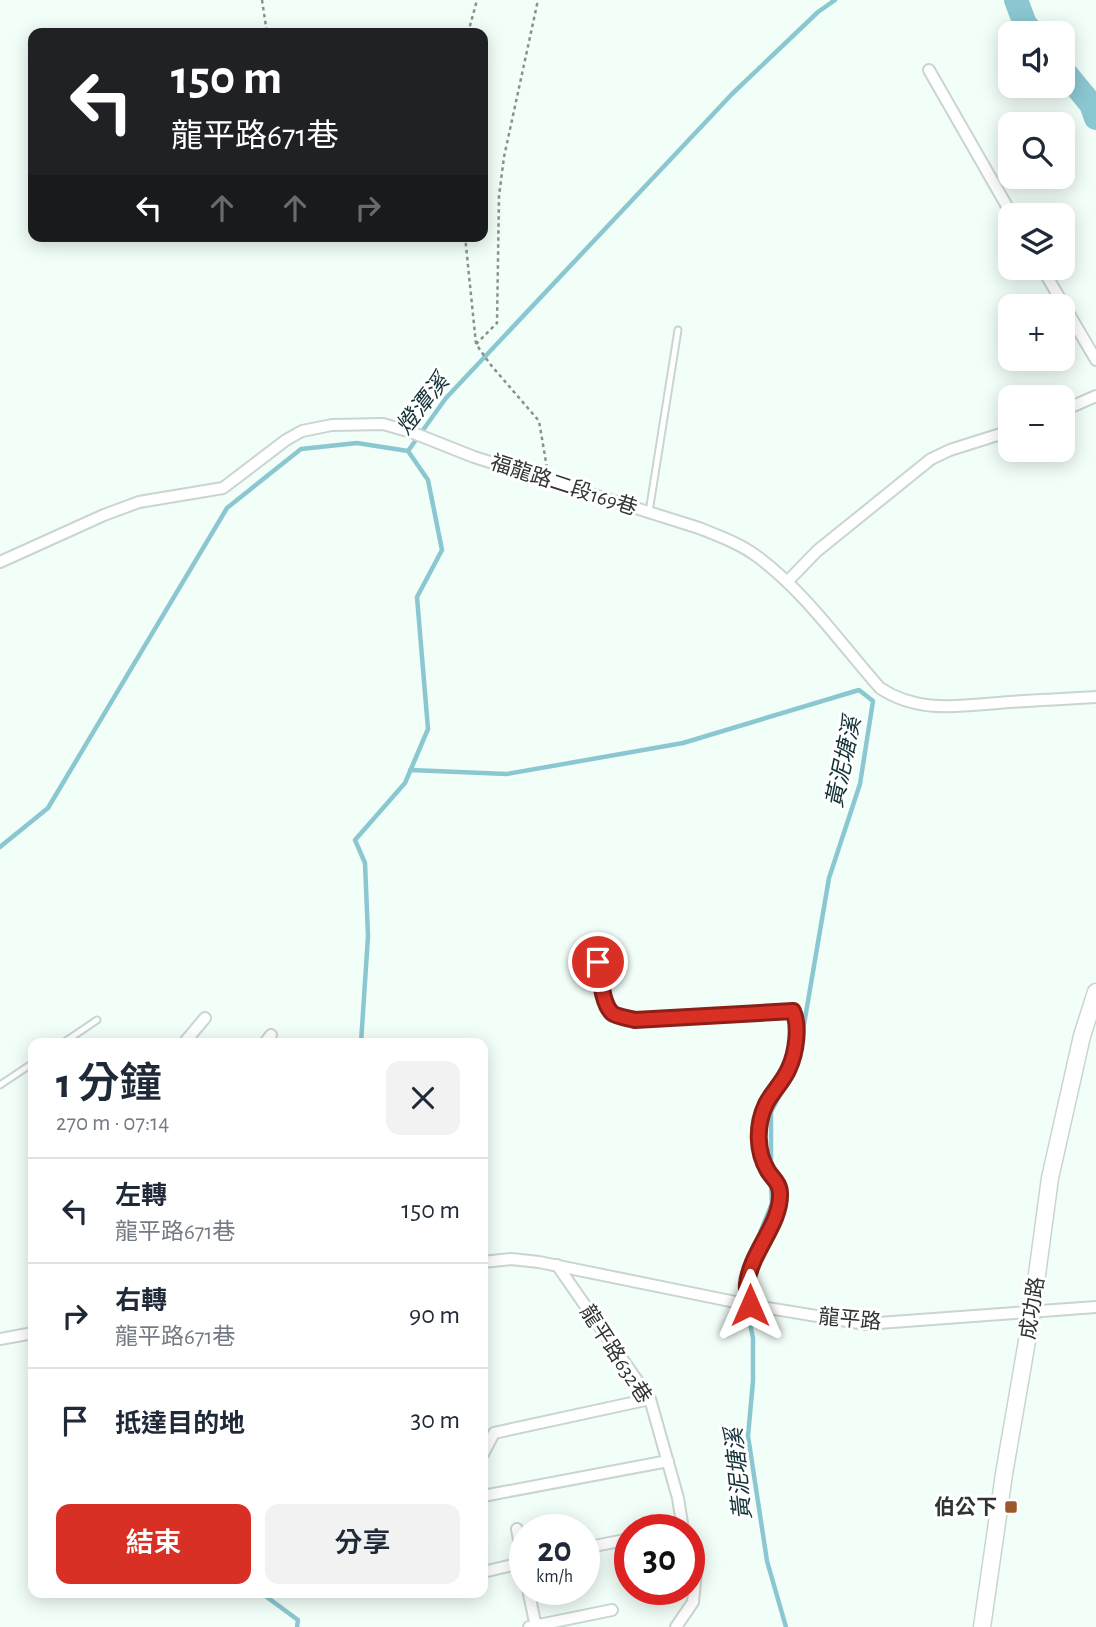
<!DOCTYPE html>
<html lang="zh-TW">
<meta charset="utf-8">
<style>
:root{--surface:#fff;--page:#f2f2f3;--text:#1f2937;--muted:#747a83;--line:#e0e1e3;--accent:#d93025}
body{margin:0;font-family:"Alegreya Sans","Noto Sans TC",sans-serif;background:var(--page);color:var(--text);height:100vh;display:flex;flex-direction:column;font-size:26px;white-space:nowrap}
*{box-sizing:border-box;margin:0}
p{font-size:23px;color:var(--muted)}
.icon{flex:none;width:38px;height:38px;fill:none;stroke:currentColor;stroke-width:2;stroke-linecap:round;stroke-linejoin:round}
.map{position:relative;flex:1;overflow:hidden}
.panel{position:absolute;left:28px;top:1038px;width:460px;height:560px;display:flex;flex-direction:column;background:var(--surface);border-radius:14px;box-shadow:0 4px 18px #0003}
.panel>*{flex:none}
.top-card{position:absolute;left:28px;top:28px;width:460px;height:214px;border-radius:14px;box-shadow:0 4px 18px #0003;background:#202124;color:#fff;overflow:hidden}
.controls{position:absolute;left:998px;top:21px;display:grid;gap:14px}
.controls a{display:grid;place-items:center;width:77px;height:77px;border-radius:14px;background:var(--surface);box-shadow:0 4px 18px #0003;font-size:35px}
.speed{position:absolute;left:509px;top:1514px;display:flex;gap:14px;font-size:35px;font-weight:700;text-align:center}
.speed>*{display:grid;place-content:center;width:91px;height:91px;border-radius:50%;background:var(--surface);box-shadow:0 4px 18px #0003;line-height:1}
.speed small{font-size:18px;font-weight:400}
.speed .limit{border:10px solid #d22;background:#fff;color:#111}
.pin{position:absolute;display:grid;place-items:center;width:60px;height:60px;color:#fff;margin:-30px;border:4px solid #fff;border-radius:50%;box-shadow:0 2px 7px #0007}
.me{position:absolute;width:77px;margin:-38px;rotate:0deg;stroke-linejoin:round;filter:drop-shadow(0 0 5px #0008)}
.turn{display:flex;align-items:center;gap:24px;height:147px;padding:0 28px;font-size:32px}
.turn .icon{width:91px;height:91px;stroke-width:2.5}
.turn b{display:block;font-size:49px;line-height:60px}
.lanes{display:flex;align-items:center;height:66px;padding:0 28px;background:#0003;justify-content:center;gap:35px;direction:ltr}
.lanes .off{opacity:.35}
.round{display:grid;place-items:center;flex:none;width:74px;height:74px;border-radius:14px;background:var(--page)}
.headline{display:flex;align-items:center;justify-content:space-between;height:119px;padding:0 28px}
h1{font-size:42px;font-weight:600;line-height:52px}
.button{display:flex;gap:14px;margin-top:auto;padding:14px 28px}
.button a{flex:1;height:80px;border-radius:14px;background:var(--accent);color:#fff;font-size:28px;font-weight:600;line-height:80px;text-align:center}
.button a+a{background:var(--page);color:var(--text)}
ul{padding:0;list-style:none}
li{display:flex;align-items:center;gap:21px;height:105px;padding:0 28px;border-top:2px solid var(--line)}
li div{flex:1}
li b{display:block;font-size:26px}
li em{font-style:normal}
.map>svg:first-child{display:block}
</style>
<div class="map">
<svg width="1096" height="1627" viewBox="0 0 1096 1627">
<rect width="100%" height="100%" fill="#f2fef8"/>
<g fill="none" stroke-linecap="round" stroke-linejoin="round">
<path stroke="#8bc7d1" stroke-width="4.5" d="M 410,770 L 507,774 L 683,743 L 859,690 L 873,701 L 860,784 L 829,878 L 801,1042
M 0,847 L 48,808 L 227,508 L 301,449 L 357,443 L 408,451 L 446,398 L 732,94 L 818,12 L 835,0
M 361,1043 L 368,936 L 365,863 L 355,840 L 405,783 L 428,729 L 417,597 L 442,550 L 428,480 L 408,451
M 771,1172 L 771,1112 L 786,1083
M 751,1255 L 772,1203 L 771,1181
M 743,1288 L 741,1279 L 745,1270
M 748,1314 L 753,1338 L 753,1381 L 748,1436 L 767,1561 L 786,1627
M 260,1592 L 298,1620 L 297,1627"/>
<path stroke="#8bc7d1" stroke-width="24" d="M 1016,0 L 1025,24 L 1033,33
M 1062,69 L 1091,104 L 1096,118"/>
<g stroke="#c9d5cf" stroke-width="9">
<path id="lane" d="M 649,512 L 678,330
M 63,1043 L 97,1020
M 0,1085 L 33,1063"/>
</g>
<g stroke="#c9d5cf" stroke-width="14">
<path id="street" d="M 929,70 L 1012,215
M 1042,268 L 1096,360
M 1062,411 L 1096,396
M 0,562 L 104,515 L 139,502 L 223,488 L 286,440 L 302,431 L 332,425 L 383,424 L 411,432 L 474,457 L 699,528 C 719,536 741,544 758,557 C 806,593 840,643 880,688 C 920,715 965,705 1010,702 C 1039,700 1067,699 1096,697
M 787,582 L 817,551 L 931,459 L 950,450 L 1010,431
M 598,962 C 601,976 601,1003 612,1013 C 617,1017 628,1018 635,1020 L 793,1011 C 799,1024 796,1055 789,1068 C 784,1081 772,1092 766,1104 C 756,1125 756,1151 768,1171 C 773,1179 780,1183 780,1194 C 781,1224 750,1253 747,1284 C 746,1290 749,1298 750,1305
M 184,1043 L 205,1018
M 265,1043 L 271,1035
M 483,1262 L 511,1259 L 539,1262 L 750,1305 L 865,1324 L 1096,1307
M 557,1265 L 650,1399 L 678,1498 L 683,1530
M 0,1339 L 33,1333
M 483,1454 L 494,1433 L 650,1399
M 483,1496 L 668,1461
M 517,1529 L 525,1572
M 584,1548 L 630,1539
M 483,1572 L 525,1562
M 528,1589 L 536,1627
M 529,1627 L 612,1610
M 676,1627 L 693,1602 L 697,1561 L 690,1545"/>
</g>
<g stroke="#c9d5cf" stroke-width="19">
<path id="secondary" d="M 982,1627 L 1004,1474 L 1032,1312 L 1050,1178 L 1082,1036 L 1096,992"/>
</g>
<path stroke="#89918d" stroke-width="2.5" stroke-dasharray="3.5 3.5" stroke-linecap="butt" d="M 262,0 L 267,33
M 468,33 L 477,0
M 465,236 L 476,344 L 490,364 L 539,421 L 547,468
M 476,344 L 497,323 L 499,196 L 504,157 L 538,0"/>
<use href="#lane" stroke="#fff" stroke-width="5"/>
<use href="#street" stroke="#fff" stroke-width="10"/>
<use href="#secondary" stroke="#fff" stroke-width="16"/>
</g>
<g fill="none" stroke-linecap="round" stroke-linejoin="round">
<g stroke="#8d1f18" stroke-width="18">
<path id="route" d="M 598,962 C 601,976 601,1002 612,1013 C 617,1017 628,1018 635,1020 L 793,1011 C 800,1026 796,1053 789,1068 C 784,1081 772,1092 766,1104 C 756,1125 756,1151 768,1171 C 773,1179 780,1183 780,1194 C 781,1224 750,1253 747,1284 C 746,1290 749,1298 750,1305"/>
</g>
<use href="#route" stroke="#d93025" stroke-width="12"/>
</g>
<rect fill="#9c582a" stroke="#fff" stroke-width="2.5" x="1004" y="1500" width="14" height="14" rx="3.5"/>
<g text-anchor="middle" stroke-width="6" stroke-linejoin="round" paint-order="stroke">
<g font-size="21" fill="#303532" stroke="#fff">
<text transform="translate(564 485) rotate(18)" y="7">福龍路二段169巷</text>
<text transform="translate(1032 1308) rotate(-81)" y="7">成功路</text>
<text transform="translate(850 1319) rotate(5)" y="7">龍平路</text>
<text transform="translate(616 1354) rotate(57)" y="7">龍平路632巷</text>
</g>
<g font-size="21" font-weight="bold" fill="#303532" stroke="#fff" text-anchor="end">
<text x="997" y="1514">伯公下</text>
</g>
<g font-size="23" font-style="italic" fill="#133237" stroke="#fff">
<text transform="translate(422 404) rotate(-52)" y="8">燈潭溪</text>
<text transform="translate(843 762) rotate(-78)" y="8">黃泥塘溪</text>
<text transform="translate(738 1474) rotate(-96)" y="8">黃泥塘溪</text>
</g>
</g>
</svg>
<div class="controls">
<a><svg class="icon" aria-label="sound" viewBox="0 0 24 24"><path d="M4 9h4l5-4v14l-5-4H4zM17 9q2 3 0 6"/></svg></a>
<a><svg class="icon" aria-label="search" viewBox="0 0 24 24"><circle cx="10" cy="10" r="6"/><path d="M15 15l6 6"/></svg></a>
<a><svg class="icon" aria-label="layers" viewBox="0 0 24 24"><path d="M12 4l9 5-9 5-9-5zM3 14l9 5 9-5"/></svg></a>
<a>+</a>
<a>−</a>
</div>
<div class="speed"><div>20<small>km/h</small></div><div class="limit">30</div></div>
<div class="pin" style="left:598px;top:962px;background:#d93025"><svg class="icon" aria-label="arrive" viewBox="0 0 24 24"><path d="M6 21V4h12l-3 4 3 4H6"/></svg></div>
<svg class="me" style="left:750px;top:1305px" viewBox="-20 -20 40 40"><path d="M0-17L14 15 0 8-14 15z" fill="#d93025" stroke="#fff" stroke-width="4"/></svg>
<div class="top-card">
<div class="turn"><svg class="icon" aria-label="left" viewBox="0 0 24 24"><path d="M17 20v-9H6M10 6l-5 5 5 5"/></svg><div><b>150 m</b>龍平路671巷</div></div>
<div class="lanes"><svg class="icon" aria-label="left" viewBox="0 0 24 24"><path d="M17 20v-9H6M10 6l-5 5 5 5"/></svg><svg class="icon off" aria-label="ahead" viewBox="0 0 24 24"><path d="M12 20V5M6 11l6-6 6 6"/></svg><svg class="icon off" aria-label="ahead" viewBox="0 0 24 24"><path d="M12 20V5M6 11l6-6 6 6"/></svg><svg class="icon off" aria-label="right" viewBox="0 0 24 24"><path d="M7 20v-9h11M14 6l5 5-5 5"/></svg></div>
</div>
<section class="panel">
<div class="headline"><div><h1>1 分鐘</h1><p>270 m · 07:14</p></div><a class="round"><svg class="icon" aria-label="close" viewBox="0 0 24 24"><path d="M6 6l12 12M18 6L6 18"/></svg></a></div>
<ul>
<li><svg class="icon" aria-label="left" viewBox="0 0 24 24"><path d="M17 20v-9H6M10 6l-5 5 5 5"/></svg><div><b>左轉</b><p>龍平路671巷</p></div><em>150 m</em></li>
<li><svg class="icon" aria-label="right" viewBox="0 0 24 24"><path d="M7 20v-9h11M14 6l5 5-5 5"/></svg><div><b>右轉</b><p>龍平路671巷</p></div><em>90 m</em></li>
<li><svg class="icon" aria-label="arrive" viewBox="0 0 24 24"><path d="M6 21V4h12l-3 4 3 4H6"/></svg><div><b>抵達目的地</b></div><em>30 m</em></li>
</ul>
<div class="button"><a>結束</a><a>分享</a></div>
</section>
</div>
